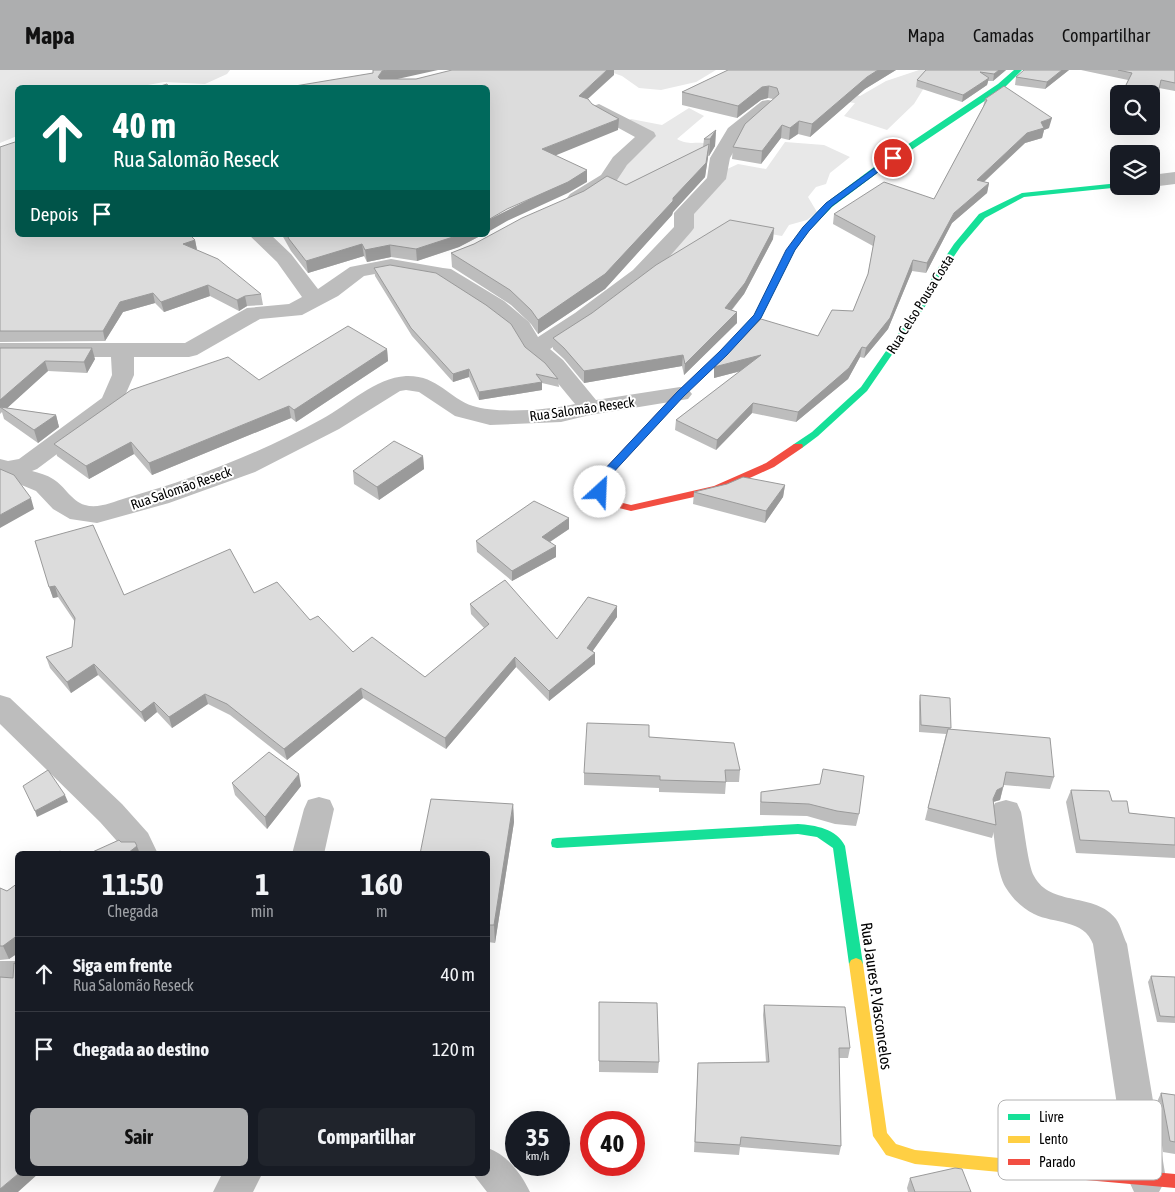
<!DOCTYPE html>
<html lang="pt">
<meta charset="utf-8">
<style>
:root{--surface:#171b24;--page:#20242c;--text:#f1f3f6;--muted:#9ea1a6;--line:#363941;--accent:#adaeaf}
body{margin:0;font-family:"Asap Condensed",sans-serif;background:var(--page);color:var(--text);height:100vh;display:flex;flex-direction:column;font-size:19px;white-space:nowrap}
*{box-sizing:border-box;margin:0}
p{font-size:16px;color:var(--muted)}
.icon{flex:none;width:28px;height:28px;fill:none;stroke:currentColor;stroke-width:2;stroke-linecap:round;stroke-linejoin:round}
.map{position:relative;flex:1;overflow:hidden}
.side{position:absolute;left:15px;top:781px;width:475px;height:325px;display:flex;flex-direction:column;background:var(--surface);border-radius:8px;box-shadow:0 5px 20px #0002}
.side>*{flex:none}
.top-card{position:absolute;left:15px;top:15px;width:475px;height:152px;border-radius:8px;box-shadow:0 5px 20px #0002;background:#00695c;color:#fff;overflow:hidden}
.tools{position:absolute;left:1110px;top:15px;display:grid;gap:10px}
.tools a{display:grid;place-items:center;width:50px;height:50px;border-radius:8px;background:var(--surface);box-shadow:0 5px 20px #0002;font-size:25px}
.speed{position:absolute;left:505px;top:1041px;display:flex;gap:10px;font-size:25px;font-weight:700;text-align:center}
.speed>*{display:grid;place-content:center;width:65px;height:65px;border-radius:50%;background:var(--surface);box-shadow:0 5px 20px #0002;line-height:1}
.speed small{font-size:12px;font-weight:400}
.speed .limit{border:8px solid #d22;background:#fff;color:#111}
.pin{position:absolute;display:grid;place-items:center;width:42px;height:42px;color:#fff;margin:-21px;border:2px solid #fff;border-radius:50%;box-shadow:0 1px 5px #0007}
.me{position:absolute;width:55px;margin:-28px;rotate:25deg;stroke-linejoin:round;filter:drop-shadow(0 0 4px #0008)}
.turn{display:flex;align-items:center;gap:18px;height:105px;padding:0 15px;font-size:22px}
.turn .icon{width:65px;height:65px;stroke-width:2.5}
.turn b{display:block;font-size:35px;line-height:42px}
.then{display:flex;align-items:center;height:48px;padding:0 15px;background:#0003;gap:10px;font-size:19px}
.eta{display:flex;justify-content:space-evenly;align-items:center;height:85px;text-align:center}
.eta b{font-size:30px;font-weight:700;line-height:35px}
.cta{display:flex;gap:10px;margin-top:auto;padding:10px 15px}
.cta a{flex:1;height:58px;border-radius:8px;background:var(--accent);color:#111;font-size:20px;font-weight:700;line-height:58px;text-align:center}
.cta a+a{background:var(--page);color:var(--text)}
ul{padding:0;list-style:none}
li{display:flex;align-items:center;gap:15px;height:75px;padding:0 15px;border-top:1px solid var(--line)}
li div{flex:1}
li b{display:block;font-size:19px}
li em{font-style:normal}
header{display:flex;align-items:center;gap:30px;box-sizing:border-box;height:70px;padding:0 25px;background:var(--accent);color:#111}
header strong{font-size:24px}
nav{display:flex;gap:28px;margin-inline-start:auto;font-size:18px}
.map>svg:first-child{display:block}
</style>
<header>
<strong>Mapa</strong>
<nav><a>Mapa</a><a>Camadas</a><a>Compartilhar</a></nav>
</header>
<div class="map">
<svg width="1175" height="1122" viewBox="0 0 1175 1122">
<rect width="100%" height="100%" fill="#fff"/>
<path fill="#e8e8e8" d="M 0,0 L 230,0 L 227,4 L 205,14 L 164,12 L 132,18 L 18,18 L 17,66 L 0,73 Z
M 605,0 L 716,0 L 696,12 L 661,20 L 639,18 L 622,6 Z
M 919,0 L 944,0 L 927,13 L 914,34 L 887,60 L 844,46 L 855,33 L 831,30 L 817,12 L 860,26 L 886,11 Z
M 689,38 L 704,46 L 677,69 C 691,77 699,69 711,76 L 634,120 L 596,122 L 617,106 L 653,66 L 625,52 L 631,49 L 662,55 Z
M 785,72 L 824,75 L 850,87 L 830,103 L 826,114 L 816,117 L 808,127 L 817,142 L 807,150 L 789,155 L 782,166 L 736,158 L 659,194 L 691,145 L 725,110 L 723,101 L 738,94 L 766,99 Z"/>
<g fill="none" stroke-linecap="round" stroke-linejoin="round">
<path fill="#bdbdbd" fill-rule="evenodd" d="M 768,30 L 774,31 L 777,35 L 743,65 L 730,88 L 726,109 L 694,144 L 694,158 L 691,162 L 649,210 L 591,253 L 550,279 L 563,290 L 596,330 L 680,317 L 688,319 L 692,324 L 688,329 L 590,345 L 561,352 L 490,355 L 455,346 L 419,322 L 406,320 L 400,321 L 339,359 L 255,402 L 169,433 L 97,453 L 70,449 L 53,439 L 36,421 L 0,406 L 0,389 L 8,391 L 19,389 L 102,328 L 112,305 L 111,287 L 0,287 L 0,273 L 185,273 L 247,238 L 289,234 L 302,227 L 277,192 L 249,165 L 271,165 L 291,184 L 318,219 L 350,197 L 391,189 L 443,198 L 451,199 L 504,231 L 529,252 L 538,267 L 575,243 L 633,200 L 674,157 L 674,143 L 707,108 L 710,88 L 728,58 L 762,31 ZM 391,201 L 437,209 L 488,241 L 513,261 L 527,284 L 547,300 L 575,334 C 550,340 497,344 473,336 C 448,328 438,305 406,306 C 375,308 348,335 322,349 C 260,383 194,409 126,428 C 113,432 98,439 85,435 C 71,431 65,416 53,409 C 47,405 39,403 32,401 L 37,399 L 120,337 L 134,305 L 134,287 L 189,287 L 197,285 L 260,249 L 302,245 L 338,226 L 364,206 Z
M 599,34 L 654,62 L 656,66 L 627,95 L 615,113 L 584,132 L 577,134 L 570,132 L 567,128 L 570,124 L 601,105 L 613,87 L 635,67 L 593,44 L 590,40 L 593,36 Z
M 1175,102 L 1175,114 L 1151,117 L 1148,116 L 1151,116 L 1151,105 Z
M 0,625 L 10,628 L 122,734 L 148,763 L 158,784 L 126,784 L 124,779 L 100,752 L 0,654 Z
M 319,727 L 330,730 L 334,739 L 324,784 L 292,784 L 304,739 L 308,730 Z
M 1006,730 L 1017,733 L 1021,742 C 1024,756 1028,796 1034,806 C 1050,837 1096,822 1116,849 C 1121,856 1123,866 1127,874 L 1166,1109 L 1159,1122 L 1134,1122 L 1128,1109 L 1093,874 C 1084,849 1054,854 1034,844 C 1022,838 1013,829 1006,818 C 996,802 994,762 991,742 L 995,733 Z
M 0,891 L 18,891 L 18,920 L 0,919 Z
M 488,1078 C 507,1085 521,1103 530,1122 L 487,1122 L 473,1104 L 488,1104 Z
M 222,1104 L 262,1104 L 253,1122 L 213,1122 Z"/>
<path fill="#16e098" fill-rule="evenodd" d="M 1014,0 L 1022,0 L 1004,18 L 880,101 L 832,137 L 809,161 L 795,180 L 761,248 L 729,283 L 723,283 L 723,279 L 754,245 L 787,180 L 803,157 L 826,133 L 874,97 L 998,14 Z
M 1119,113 L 1119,116 L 1122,117 L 1024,127 L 985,148 L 961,176 L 942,204 L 926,235 L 867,321 L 818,366 L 802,378 L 794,378 L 793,376 L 794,374 L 812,362 L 861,317 L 918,235 L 934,204 L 954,174 L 979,144 L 1022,123 Z
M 798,754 C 815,755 837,759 845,776 L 863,894 L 861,898 L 856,900 L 851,898 L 849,894 L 833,778 L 817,767 L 798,764 L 557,778 L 552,777 L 551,773 L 552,769 L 557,768 Z"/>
<path fill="#ffcf43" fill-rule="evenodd" d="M 856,888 L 861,890 L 863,894 L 887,1063 L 896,1074 L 915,1080 L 1030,1091 L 1035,1093 L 1038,1098 L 1035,1103 L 1030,1105 L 915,1094 L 886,1085 L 873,1066 L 849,894 L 851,890 Z"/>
<path fill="#f24e42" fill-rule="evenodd" d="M 726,278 L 731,281 L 729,283 L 683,326 L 610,406 L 605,421 L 615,431 L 631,435 L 714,416 L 766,393 L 794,374 L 802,374 L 803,376 L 802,378 L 774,397 L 721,421 L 631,441 L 607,435 L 595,422 L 601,403 L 677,322 L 723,279 Z
M 1030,1091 L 1175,1104 L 1175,1118 L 1030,1105 L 1025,1103 L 1022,1098 L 1025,1093 Z"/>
</g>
<path fill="#bdbdbd" d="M 728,0 L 896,0 L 865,19 L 810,67 L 798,64 L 789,70 L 781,68 L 761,94 L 732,89 L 733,77 L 773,29 L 768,28 L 761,30 L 737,48 L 682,35 L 682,22 Z
M 926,0 L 1006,0 L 993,11 L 988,11 L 987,15 L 962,32 L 916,17 L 917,10 Z
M 1069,0 L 1045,19 L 1015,15 L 1016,7 Z
M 1081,0 L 1175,0 L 1175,21 L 1159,18 L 1155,36 L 1151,35 L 1151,24 L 1122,24 L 1128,10 Z
M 985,29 L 1049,58 L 1044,60 L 1042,68 L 1025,73 L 984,112 L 989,113 L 987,123 L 952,153 L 926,203 L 912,201 L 888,259 L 864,288 L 860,287 L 848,309 L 796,352 L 752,343 L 716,380 L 675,360 L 676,350 L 741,301 L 714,308 L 714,297 L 818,266 L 853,241 L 868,204 L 873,176 L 833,154 L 834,144 L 934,129 L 983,37 Z
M 716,60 L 715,76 L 709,86 L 708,86 L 705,107 L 673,142 L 672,145 L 605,219 L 538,264 L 531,254 L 511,235 L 452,197 L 451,183 L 626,115 L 703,77 L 704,69 Z
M 0,77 L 195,170 L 197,180 L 261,224 L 263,235 L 247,236 L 239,241 L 210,226 L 164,242 L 155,233 L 123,242 L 105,271 L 0,272 Z
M 774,158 L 773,169 L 744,224 L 732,240 L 737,242 L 737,253 L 684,305 L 682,296 L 584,313 L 564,289 L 553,279 L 553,268 Z
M 282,165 L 482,165 L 459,177 L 417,191 L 391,187 L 367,192 L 364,186 L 308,203 L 291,181 Z
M 374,198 L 525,277 L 558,309 L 559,317 L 542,313 L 542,320 L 479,330 L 469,307 L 453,312 L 412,266 L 375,206 Z
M 0,278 L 95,289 L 87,303 L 48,301 L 7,338 L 56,345 L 59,357 L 38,373 L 4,349 L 2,342 L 0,344 Z
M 387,279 L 388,291 L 296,352 L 291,348 L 152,405 L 134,384 L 89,409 L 57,386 L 54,374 L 259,310 Z
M 423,386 L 424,399 L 379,430 L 354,414 L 353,401 Z
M 785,415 L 783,427 L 765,453 L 693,434 L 694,422 Z
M 569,448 L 569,459 L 550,472 L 556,487 L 512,511 L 477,482 L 476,471 Z
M 35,471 L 124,525 L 254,523 L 310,550 L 353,582 L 425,607 L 484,558 L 471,544 L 470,534 L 557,569 L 617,536 L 617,547 L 592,581 L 595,583 L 595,594 L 549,631 L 516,597 L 446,679 L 363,628 L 287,690 L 230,645 L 208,634 L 172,658 L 157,642 L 145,652 L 98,605 L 71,623 L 50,598 L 46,587 L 72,577 L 75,552 L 58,527 L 53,528 Z
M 920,625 L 951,659 L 1054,707 L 1050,719 L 1004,715 L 1000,730 L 993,732 L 996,755 L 992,768 L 925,750 L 946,664 L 919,662 L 919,632 Z
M 649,667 L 740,700 L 739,712 L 726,712 L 725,724 L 659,722 L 659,718 L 584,715 L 584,703 Z
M 232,713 L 301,716 L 267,759 L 235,725 Z
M 1071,720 L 1112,731 L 1129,743 L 1175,748 L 1175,788 L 1076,783 L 1066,732 Z
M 761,722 L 859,744 L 856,756 L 835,754 L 807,746 L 760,745 L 760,734 Z
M 513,734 L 514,752 L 495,873 L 488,872 L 488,784 Z
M 18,813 L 18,883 L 9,889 L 0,890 L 0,818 L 7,821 Z
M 1151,906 L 1175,907 L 1175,953 L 1157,952 L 1148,912 Z
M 599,932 L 659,992 L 658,1003 L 599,1002 Z
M 764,935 L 850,978 L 848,988 L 839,988 L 841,1076 L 839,1085 L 740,1077 L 739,1085 L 694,1082 L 698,993 L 766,992 L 763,945 Z
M 1161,1023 L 1175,1025 L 1175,1084 L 1163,1082 L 1156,1034 Z
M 910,1108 L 971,1122 L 908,1122 L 907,1118 Z"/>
<path fill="#9a9a9a" d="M 387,0 L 438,0 L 384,12 L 378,7 L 382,1 Z
M 607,0 L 614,0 L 614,5 L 579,37 L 579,26 Z
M 878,0 L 896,0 L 865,19 L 810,67 L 812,54 L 867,7 Z
M 999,0 L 1006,0 L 993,11 L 994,4 Z
M 1062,0 L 1069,0 L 1045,19 L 1047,12 Z
M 989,8 L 987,15 L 962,32 L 963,25 Z
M 769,16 L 768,28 L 761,30 L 737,48 L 738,36 L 762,17 Z
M 1052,48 L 1049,58 L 1044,60 L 1042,68 L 1025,73 L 975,120 L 977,110 L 1027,63 L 1041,52 Z
M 619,49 L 618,60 L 542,91 L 542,79 Z
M 799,51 L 798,64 L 789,70 L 790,58 Z
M 782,55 L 781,68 L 761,94 L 762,81 Z
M 716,60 L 715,76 L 709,86 L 710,69 Z
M 709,74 L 708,88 L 705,107 L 673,142 L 672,145 L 605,219 L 538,264 L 538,250 L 673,128 Z
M 587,100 L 587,112 L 568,123 L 507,151 L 488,162 L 488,150 Z
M 989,113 L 987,123 L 952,153 L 926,203 L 927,193 L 954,143 Z
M 774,158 L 773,169 L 744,224 L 724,249 L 725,238 Z
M 459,165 L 482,165 L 459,177 L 417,191 L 416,179 Z
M 195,170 L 197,180 L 183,174 Z
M 362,174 L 364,186 L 308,203 L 306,191 Z
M 390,175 L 391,187 L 367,192 L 365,180 Z
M 913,190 L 912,201 L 888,259 L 864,288 L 866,278 Z
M 208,215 L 210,226 L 164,242 L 161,232 Z
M 153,223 L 155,233 L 123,242 L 105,271 L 103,261 L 120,232 Z
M 245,226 L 247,236 L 239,241 L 237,230 Z
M 737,242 L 737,253 L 684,305 L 685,294 Z
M 862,277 L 860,287 L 848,309 L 796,352 L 798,342 Z
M 92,278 L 95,289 L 87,303 L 84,292 Z
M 387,279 L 388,291 L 296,352 L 294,340 Z
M 683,285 L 682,296 L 584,313 L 584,301 Z
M 761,285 L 760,296 L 714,308 L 714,297 Z
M 45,291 L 48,301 L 5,340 L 0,337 L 0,330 Z
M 469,299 L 469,307 L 453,312 L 453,304 Z
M 542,312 L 542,320 L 479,330 L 479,322 Z
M 753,333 L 752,343 L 716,380 L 717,370 Z
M 289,336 L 291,348 L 152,405 L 149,393 Z
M 56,345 L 59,357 L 38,373 L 34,360 Z
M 131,372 L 134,384 L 89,409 L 86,396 Z
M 423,386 L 424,399 L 379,430 L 377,417 Z
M 785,415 L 783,427 L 765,453 L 766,441 Z
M 31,428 L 34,439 L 0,458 L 0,445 Z
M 569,448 L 569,459 L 542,477 L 542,467 Z
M 556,476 L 556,487 L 512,511 L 512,501 Z
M 55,516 L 58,527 L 53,528 L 49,517 Z
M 617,536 L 617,547 L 587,589 L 587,578 Z
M 595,583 L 595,594 L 549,631 L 549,621 Z
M 515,587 L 516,597 L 446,679 L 445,668 Z
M 94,594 L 98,605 L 71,623 L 67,612 Z
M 361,618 L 363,628 L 287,690 L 284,679 Z
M 205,624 L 208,634 L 172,658 L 169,647 Z
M 154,632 L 157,642 L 145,652 L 141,642 Z
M 299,704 L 301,716 L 267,759 L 265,747 Z
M 1003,717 L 1000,730 L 993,732 L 993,729 L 997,720 Z
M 65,725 L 68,732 L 37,747 L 35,741 Z
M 513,734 L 514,752 L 495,873 L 494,855 Z
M 137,776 L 140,784 L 128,784 L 128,783 Z
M 18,865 L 18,883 L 9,889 L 3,876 Z
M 18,1104 L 38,1104 L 18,1122 L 0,1122 L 0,1119 Z"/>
<path fill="#dcdcdc" stroke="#9a9a9a" d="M 373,0 L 387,0 L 382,1 L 378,7 L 380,9 L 416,9 L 452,0 L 607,0 L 579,26 L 588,29 L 592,34 L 619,49 L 542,79 L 587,100 L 568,112 L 507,139 L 488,150 L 488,18 L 283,18 L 373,3 Z
M 728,0 L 878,0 L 867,7 L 812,54 L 799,51 L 790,58 L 782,55 L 762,81 L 733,77 L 745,54 L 779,24 L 777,18 L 769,16 L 762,17 L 738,36 L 682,22 Z
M 926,0 L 999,0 L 994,4 L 980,2 L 989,8 L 963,25 L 917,10 Z
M 1024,0 L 1062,0 L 1047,12 L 1016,7 Z
M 1118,0 L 1175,0 L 1175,13 L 1161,10 L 1157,28 L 1151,27 L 1151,24 L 1122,23 L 1132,3 Z
M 167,14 L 169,18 L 154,18 Z
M 1004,16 L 1052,48 L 1041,52 L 1044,58 L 1027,63 L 977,110 L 989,113 L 954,143 L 927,193 L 913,190 L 890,248 L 866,278 L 862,277 L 849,298 L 798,342 L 753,333 L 717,370 L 676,350 L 761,285 L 714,297 L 761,249 L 818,266 L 832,240 L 853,241 L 868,204 L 875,166 L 834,144 L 884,112 L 934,129 L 987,30 L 985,29 Z
M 716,60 L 710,69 L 704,69 Z
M 18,71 L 18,165 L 190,165 L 195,170 L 183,174 L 218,189 L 261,224 L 245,226 L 237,230 L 208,215 L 161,232 L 153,223 L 120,232 L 103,261 L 0,261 L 0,77 Z
M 709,74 L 706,93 L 673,128 L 673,131 L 605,204 L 538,250 L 531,240 L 510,220 L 451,183 L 474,174 L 522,148 L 584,121 L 607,106 L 626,115 Z
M 730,150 L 774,158 L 745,213 L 725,238 L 737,242 L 685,294 L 683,285 L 584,301 L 564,278 L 553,268 L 592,243 L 656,195 Z
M 287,165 L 459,165 L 416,179 L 390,175 L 365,180 L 362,174 L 306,191 L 289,169 Z
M 390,195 L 436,203 L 486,235 L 511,254 L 525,277 L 545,293 L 558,309 L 536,304 L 542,312 L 479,322 L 469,299 L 453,304 L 411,258 L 374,198 Z
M 348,256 L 387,279 L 294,340 L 289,336 L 149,393 L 131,372 L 86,396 L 54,374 L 131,320 L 228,287 L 259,310 Z
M 0,278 L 92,278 L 84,292 L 45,291 L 0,330 Z
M 0,337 L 56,345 L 34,360 Z
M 394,371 L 423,386 L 377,417 L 353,401 Z
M 0,399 L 14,405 L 31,428 L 0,445 Z
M 743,407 L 785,415 L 766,441 L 694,422 L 727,414 Z
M 534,431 L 569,448 L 542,467 L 556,476 L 512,501 L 476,471 Z
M 93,455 L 124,525 L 230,479 L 254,523 L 277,512 L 310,550 L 318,546 L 353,582 L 372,567 L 425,607 L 489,554 L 470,534 L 505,510 L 557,569 L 588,527 L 617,536 L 587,578 L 595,583 L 549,621 L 515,587 L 445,668 L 361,618 L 284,679 L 227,634 L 205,624 L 169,647 L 154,632 L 141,642 L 94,594 L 67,612 L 46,587 L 72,577 L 75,548 L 55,516 L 49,517 L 35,471 Z
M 920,625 L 950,628 L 951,658 L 921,655 Z
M 587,653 L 649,655 L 649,667 L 734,673 L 740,700 L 725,700 L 726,712 L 660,710 L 660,706 L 584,703 Z
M 948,659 L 1050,668 L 1054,707 L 1006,702 L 1003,717 L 997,720 L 993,729 L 996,755 L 928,738 Z
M 269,682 L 299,704 L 265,747 L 232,713 Z
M 823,699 L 864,706 L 859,744 L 837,741 L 809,734 L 761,732 L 761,722 L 820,714 Z
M 48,700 L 65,725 L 35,741 L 23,716 Z
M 1071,720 L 1109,721 L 1112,731 L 1127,731 L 1129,743 L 1175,748 L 1175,775 L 1080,770 Z
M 431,729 L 513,734 L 494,855 L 488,855 L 488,784 L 420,784 Z
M 119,770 L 121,772 L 135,772 L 137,776 L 128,783 L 128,784 L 88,784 Z
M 60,781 L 64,784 L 56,784 Z
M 18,813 L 18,865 L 3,876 L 0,876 L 0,818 L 7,821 Z
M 14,893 L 18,895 L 18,1104 L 0,1119 L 0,907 L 13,908 Z
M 1151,906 L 1175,907 L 1175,947 L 1160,946 Z
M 599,932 L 657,933 L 659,992 L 599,991 Z
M 764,935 L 845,937 L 850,978 L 839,978 L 841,1076 L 741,1067 L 740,1075 L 695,1072 L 698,993 L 769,992 Z
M 1161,1023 L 1175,1025 L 1175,1072 L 1170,1071 Z
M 955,1098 L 962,1099 L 971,1122 L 915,1122 L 910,1108 Z"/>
<path fill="#1a73e8" stroke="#114b97" d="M 891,86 L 897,88 L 832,136 L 809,161 L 795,180 L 761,248 L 727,285 L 684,326 L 610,406 L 604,424 L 596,424 L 595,422 L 602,402 L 677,322 L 720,281 L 754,245 L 786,180 L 803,157 L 826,133 Z"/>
<g text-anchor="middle" stroke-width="4" stroke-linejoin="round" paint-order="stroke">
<g font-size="14" fill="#000" stroke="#fff">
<text transform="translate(920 234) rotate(-58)" y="5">Rua Celso Pousa Costa</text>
<text transform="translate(582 339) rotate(-8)" y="5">Rua Salomão Reseck</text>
<text transform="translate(181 418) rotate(-19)" y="5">Rua Salomão Reseck</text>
</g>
<g font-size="16" fill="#000" stroke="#fff">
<text transform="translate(877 926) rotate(82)" y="6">Rua Jaures P. Vasconcelos</text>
</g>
</g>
<rect x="998" y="1030" width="164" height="80" rx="8" fill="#fff" stroke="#b2b2b2" stroke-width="1"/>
<rect x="1008" y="1044" width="22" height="6" fill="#16e098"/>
<rect x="1008" y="1066" width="22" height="7" fill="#ffcf43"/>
<rect x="1008" y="1089" width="22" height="6" fill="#f24e42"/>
<g font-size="14" fill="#000">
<text x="1039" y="1052">Livre</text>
<text x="1039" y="1074">Lento</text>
<text x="1039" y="1097">Parado</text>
</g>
</svg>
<div class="tools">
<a><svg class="icon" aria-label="search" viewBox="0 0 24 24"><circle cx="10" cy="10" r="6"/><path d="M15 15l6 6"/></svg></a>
<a><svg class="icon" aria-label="layers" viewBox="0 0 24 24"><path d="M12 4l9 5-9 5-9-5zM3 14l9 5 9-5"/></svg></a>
</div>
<div class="speed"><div>35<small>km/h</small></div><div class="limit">40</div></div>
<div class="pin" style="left:893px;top:88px;background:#d93025"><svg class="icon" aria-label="arrive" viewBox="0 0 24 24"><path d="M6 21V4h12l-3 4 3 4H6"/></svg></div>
<svg class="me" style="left:600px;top:422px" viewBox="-20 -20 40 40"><circle r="19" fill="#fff"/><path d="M0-13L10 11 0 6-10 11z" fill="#1a73e8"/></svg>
<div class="top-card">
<div class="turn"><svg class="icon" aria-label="ahead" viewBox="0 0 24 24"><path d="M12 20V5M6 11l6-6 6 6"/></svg><div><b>40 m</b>Rua Salomão Reseck</div></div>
<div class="then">Depois<svg class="icon" aria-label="arrive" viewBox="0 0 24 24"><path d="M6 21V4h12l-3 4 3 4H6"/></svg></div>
</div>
<section class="side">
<div class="eta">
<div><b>11:50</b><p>Chegada</p></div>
<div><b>1</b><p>min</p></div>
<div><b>160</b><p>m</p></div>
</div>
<ul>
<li><svg class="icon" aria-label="ahead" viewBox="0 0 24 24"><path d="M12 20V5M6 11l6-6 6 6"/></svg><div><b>Siga em frente</b><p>Rua Salomão Reseck</p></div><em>40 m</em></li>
<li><svg class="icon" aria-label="arrive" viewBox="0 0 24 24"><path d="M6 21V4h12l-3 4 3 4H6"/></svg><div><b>Chegada ao destino</b></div><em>120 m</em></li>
</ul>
<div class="cta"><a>Sair</a><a>Compartilhar</a></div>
</section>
</div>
